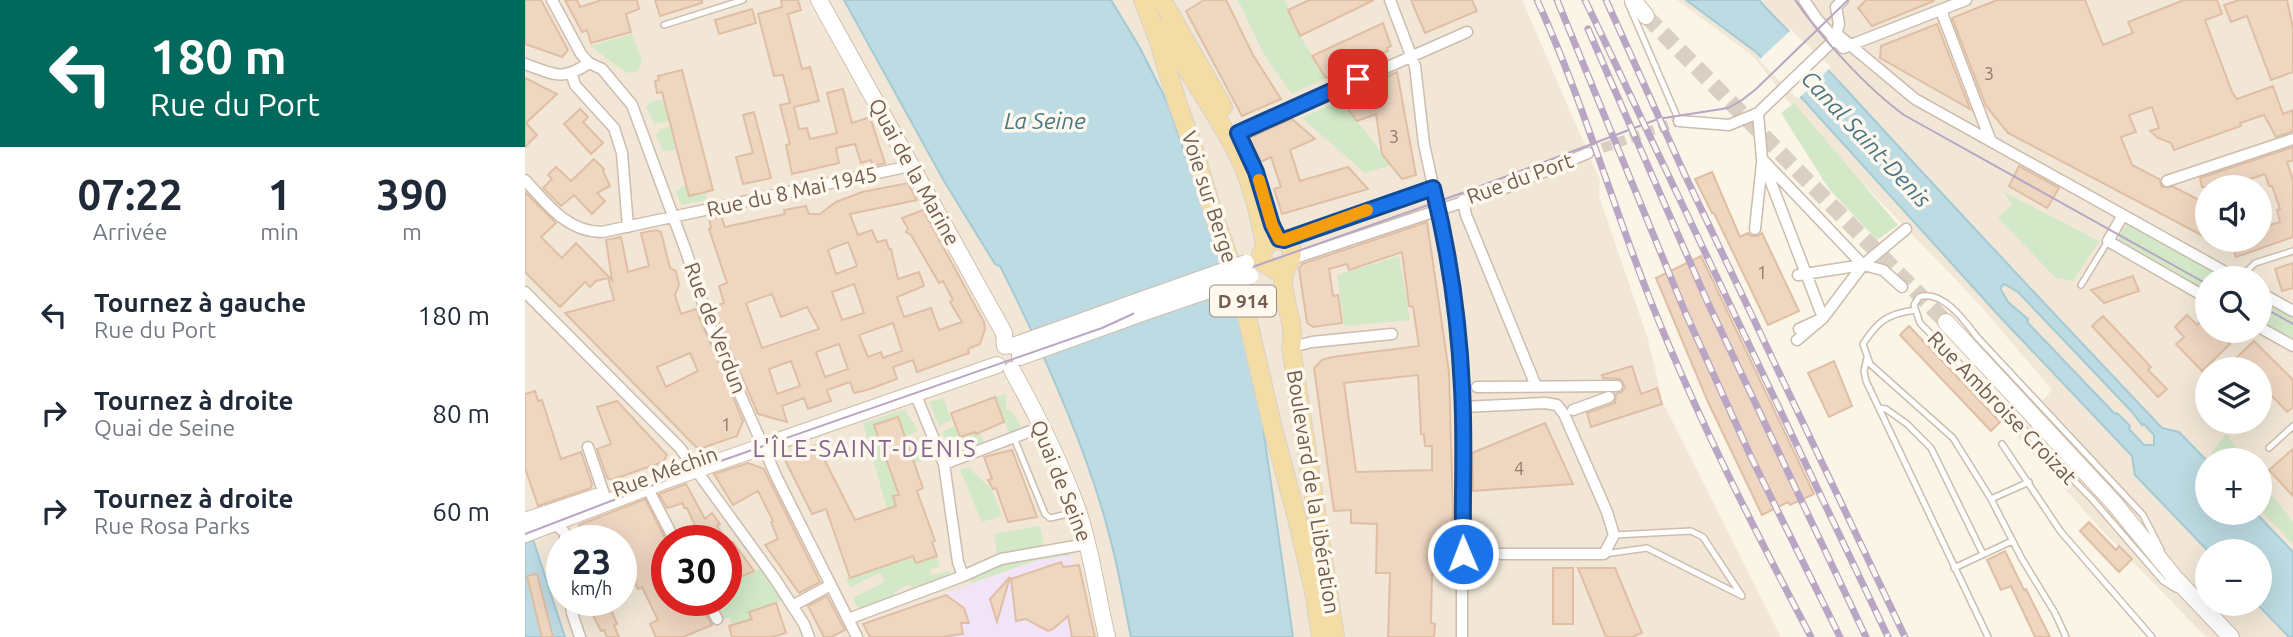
<!DOCTYPE html>
<html lang="fr">
<meta charset="utf-8">
<style>
:root{--surface:#fff;--page:#f2f2f3;--text:#1f2937;--muted:#747a83}
body{margin:0;font-family:Ubuntu,sans-serif;background:var(--page);color:var(--text);height:100vh;display:flex;flex-direction:column;font-size:26px;white-space:nowrap}
*{box-sizing:border-box;margin:0}
p{font-size:23px;color:var(--muted)}
.icon{flex:none;width:38px;height:38px;fill:none;stroke:currentColor;stroke-width:2;stroke-linecap:round;stroke-linejoin:round}
.map{position:relative;flex:1;overflow:hidden}
.sheet{display:flex;flex-direction:column;background:var(--surface);width:525px}
.sheet>*{flex:none}
.banner{background:#00695c;color:#fff;overflow:hidden}
.controls{position:absolute;left:1670px;top:175px;display:grid;gap:14px}
.controls a{display:grid;place-items:center;width:77px;height:77px;border-radius:50%;background:var(--surface);box-shadow:0 7px 28px #0002;font-size:35px}
.speed{position:absolute;left:21px;top:525px;display:flex;gap:14px;font-size:35px;font-weight:700;text-align:center}
.speed>*{display:grid;place-content:center;width:91px;height:91px;border-radius:50%;background:var(--surface);box-shadow:0 7px 28px #0002;line-height:1}
.speed small{font-size:18px;font-weight:400}
.speed .limit{border:10px solid #d22;background:#fff;color:#111}
.pin{position:absolute;display:grid;place-items:center;width:60px;height:60px;color:#fff;margin:-30px;border-radius:14px;box-shadow:0 4px 10px #0006}
.me{position:absolute;width:77px;margin:-38px;rotate:359deg;stroke-linejoin:round;filter:drop-shadow(0 0 5px #0008)}
.turn{display:flex;align-items:center;gap:24px;height:147px;padding:0 35px;font-size:32px}
.turn .icon{width:91px;height:91px;stroke-width:2.5}
.turn b{display:block;font-size:49px;line-height:60px}
.eta{display:flex;justify-content:space-evenly;align-items:center;height:119px;text-align:center}
.eta b{font-size:42px;font-weight:600;line-height:49px}
ul{padding:0;list-style:none}
li{display:flex;align-items:center;gap:21px;height:98px;padding:0 35px}
li div{flex:1}
li b{display:block;font-size:26px}
li em{font-style:normal}
main{display:flex;flex:1;min-height:0}
.map>svg:first-child{display:block}
</style>
<main>
<section class="sheet">
<div class="banner">
<div class="turn"><svg class="icon" aria-label="left" viewBox="0 0 24 24"><path d="M17 20v-9H6M10 6l-5 5 5 5"/></svg><div><b>180 m</b>Rue du Port</div></div>
</div>
<div class="eta">
<div><b>07:22</b><p>Arrivée</p></div>
<div><b>1</b><p>min</p></div>
<div><b>390</b><p>m</p></div>
</div>
<ul>
<li><svg class="icon" aria-label="left" viewBox="0 0 24 24"><path d="M17 20v-9H6M10 6l-5 5 5 5"/></svg><div><b>Tournez à gauche</b><p>Rue du Port</p></div><em>180 m</em></li>
<li><svg class="icon" aria-label="right" viewBox="0 0 24 24"><path d="M7 20v-9h11M14 6l5 5-5 5"/></svg><div><b>Tournez à droite</b><p>Quai de Seine</p></div><em>80 m</em></li>
<li><svg class="icon" aria-label="right" viewBox="0 0 24 24"><path d="M7 20v-9h11M14 6l5 5-5 5"/></svg><div><b>Tournez à droite</b><p>Rue Rosa Parks</p></div><em>60 m</em></li>
</ul>
</section>
<div class="map">
<svg width="1768" height="637" viewBox="0 0 1768 637">
<rect width="100%" height="100%" fill="#fbf5e8"/>
<path fill="#f2e7d7" fill-rule="evenodd" d="M 0,0 L 319,0 L 419,181 L 475,266 L 500,315 L 552,435 L 585,537 L 606,637 L 40,637 L 0,515 ZM 37,541 L 96,541 L 96,600 L 37,600 ZM 142,541 L 201,541 L 201,600 L 142,600 Z
M 449,0 L 997,0 L 1075,180 L 1074,196 L 1123,339 L 1138,403 L 1256,637 L 698,637 Z
M 1152,0 L 1768,0 L 1768,637 L 1681,637 L 1574,527 L 1488,432 L 1527,390 L 1453,303 L 1283,126 L 1229,57 ZM 1682,187 L 1734,187 L 1734,240 L 1682,240 ZM 1682,278 L 1734,278 L 1734,331 L 1682,331 ZM 1682,369 L 1734,369 L 1734,422 L 1682,422 ZM 1682,460 L 1734,460 L 1734,513 L 1682,513 ZM 1682,551 L 1734,551 L 1734,604 L 1682,604 Z"/>
<path fill="#f2e4f7" d="M 546,555 L 549,566 L 554,565 L 570,637 L 345,637 L 338,624 L 509,561 Z"/>
<path fill="#d2e8c7" d="M 713,0 L 760,0 L 775,36 L 801,78 L 767,94 L 739,55 Z
M 107,34 L 117,61 L 113,71 L 102,73 L 65,46 Z
M 138,99 L 144,121 L 129,124 L 121,107 L 125,102 Z
M 816,100 L 866,165 L 840,173 L 777,118 Z
M 1269,103 L 1373,225 L 1352,240 L 1304,189 L 1256,113 Z
M 146,126 L 152,150 L 138,152 L 131,135 L 135,130 Z
M 161,185 L 164,196 L 180,192 L 183,200 L 156,205 L 151,191 Z
M 1479,192 L 1574,241 L 1548,281 L 1530,277 L 1473,218 L 1487,205 Z
M 1606,224 L 1695,274 L 1692,278 L 1682,278 L 1682,291 L 1597,244 L 1593,238 L 1601,225 Z
M 874,256 L 885,320 L 819,326 L 812,275 Z
M 1734,297 L 1768,316 L 1768,340 L 1734,321 Z
M 481,394 L 481,409 L 488,413 L 496,426 L 495,429 L 484,433 L 470,397 Z
M 419,398 L 426,420 L 414,426 L 404,402 Z
M 380,409 L 393,431 L 379,437 L 372,417 L 349,426 L 373,494 L 369,496 L 371,506 L 362,509 L 338,423 Z
M 431,425 L 435,437 L 450,432 L 451,434 L 455,432 L 459,444 L 427,454 L 417,432 Z
M 1701,434 L 1721,460 L 1688,460 L 1684,456 Z
M 397,437 L 401,460 L 389,463 L 381,440 Z
M 443,467 L 467,490 L 477,516 L 457,522 L 435,470 Z
M 1734,478 L 1768,522 L 1768,544 L 1734,509 Z
M 515,526 L 519,546 L 472,554 L 469,534 Z
M 545,552 L 546,555 L 509,561 L 447,583 L 445,578 L 475,564 Z
M 388,556 L 412,556 L 415,567 L 405,569 L 406,575 L 425,571 L 425,576 L 387,588 L 384,584 L 369,592 L 370,596 L 334,610 L 328,598 L 360,582 L 355,573 L 325,587 L 321,578 Z
M 235,569 L 257,600 L 225,612 L 227,621 L 207,625 L 204,617 L 199,619 L 187,600 L 201,600 L 201,585 Z"/>
<path fill="#bddbe3" stroke="#a4cad4" stroke-width="2" fill-rule="evenodd" d="M 319,0 L 586,0 L 615,48 L 642,102 L 708,293 L 733,392 L 768,637 L 606,637 C 599,604 594,570 585,538 C 562,447 517,349 475,266 L 470,264 L 419,181 Z
M 1161,0 L 1234,0 C 1261,31 1292,57 1319,87 C 1424,202 1530,315 1637,428 L 1654,432 L 1682,461 L 1682,513 L 1731,513 L 1768,552 L 1768,637 L 1764,637 L 1732,604 L 1734,604 L 1734,551 L 1683,551 L 1610,475 L 1607,456 L 1476,318 L 1275,96 L 1231,52 ZM 1479,284 L 1493,292 L 1607,412 L 1617,425 L 1619,424 L 1629,435 L 1629,445 L 1619,445 L 1604,429 L 1605,426 L 1592,413 L 1590,414 L 1502,322 L 1503,319 L 1483,302 L 1475,288 Z
M 0,515 L 40,637 L 0,637 Z"/>
<path fill="#fbf5e8" d="M 1266,30 L 1306,67 L 1273,99 L 1234,60 Z"/>
<path fill="#eed6c1" stroke="#e0bea3" stroke-width="2" fill-rule="evenodd" d="M 0,0 L 16,0 L 43,50 L 37,57 L 0,44 Z
M 40,0 L 52,0 L 55,7 L 77,0 L 112,0 L 114,9 L 101,14 L 106,32 L 66,43 L 62,30 L 57,32 Z
M 130,0 L 177,0 L 177,3 L 135,16 Z
M 256,0 L 273,0 L 276,10 L 263,14 L 277,69 L 285,67 L 294,101 L 269,107 L 274,129 L 282,128 L 285,139 L 312,133 L 302,93 L 318,89 L 327,123 L 345,117 L 360,163 L 348,166 L 346,160 L 336,163 L 330,144 L 311,148 L 314,163 L 267,174 L 261,145 L 265,144 L 255,105 L 265,103 L 258,75 L 249,76 L 233,14 L 257,7 Z
M 679,0 L 701,0 L 728,55 L 756,99 L 717,116 L 661,11 Z
M 784,0 L 849,0 L 775,36 L 763,10 Z
M 886,0 L 947,0 L 952,11 L 900,33 Z
M 1341,0 L 1409,0 L 1409,1 L 1347,26 L 1333,8 Z
M 1472,0 L 1560,0 L 1578,45 L 1608,33 L 1603,22 L 1659,0 L 1692,0 L 1697,14 L 1680,20 L 1707,92 L 1712,99 L 1748,86 L 1758,114 L 1768,110 L 1768,131 L 1751,137 L 1739,115 L 1715,123 L 1716,126 L 1649,150 L 1646,143 L 1633,138 L 1625,131 L 1634,128 L 1627,107 L 1604,115 L 1611,132 L 1596,137 L 1607,165 L 1634,179 L 1637,187 L 1649,187 L 1682,204 L 1682,238 L 1483,133 L 1461,106 L 1427,18 Z
M 1714,0 L 1762,0 L 1768,28 L 1768,72 L 1746,80 L 1722,16 L 1706,22 L 1699,5 Z
M 227,9 L 231,23 L 194,34 L 190,20 Z
M 858,23 L 866,46 L 862,48 L 863,51 L 801,78 L 787,56 Z
M 1412,24 L 1445,109 L 1355,58 L 1356,46 Z
M 157,70 L 188,190 L 164,196 L 137,92 L 132,93 L 130,81 L 134,80 L 133,76 Z
M 872,72 L 891,175 L 877,179 L 857,154 L 851,114 L 832,121 L 814,98 Z
M 0,78 L 32,94 L 1,123 L 12,135 L 0,147 Z
M 55,109 L 63,117 L 58,122 L 78,143 L 66,154 L 39,124 Z
M 229,112 L 246,178 L 218,184 L 211,157 L 228,153 L 218,115 Z
M 767,119 L 790,139 L 765,150 L 775,181 L 823,167 L 843,189 L 757,214 L 749,189 L 756,187 L 746,157 L 736,162 L 724,138 Z
M 1768,147 L 1768,160 L 1762,162 L 1768,180 L 1768,237 L 1711,257 L 1705,240 L 1734,240 L 1734,228 L 1755,222 L 1752,210 L 1755,209 L 1747,186 L 1744,186 L 1740,174 L 1701,187 L 1677,187 L 1675,178 Z
M 69,159 L 79,169 L 78,171 L 85,186 L 72,193 L 80,201 L 67,214 L 49,195 L 36,206 L 18,188 L 27,179 L 23,175 L 31,167 L 46,181 Z
M 1494,166 L 1534,188 L 1522,208 L 1484,186 Z
M 1187,172 L 1215,237 L 1223,233 L 1226,236 L 1233,236 L 1237,233 L 1274,311 L 1243,325 L 1189,213 L 1187,213 L 1170,179 Z
M 383,183 L 392,200 L 325,214 L 333,235 L 347,230 L 352,242 L 361,240 L 364,249 L 366,249 L 373,279 L 394,272 L 399,286 L 372,297 L 379,317 L 406,308 L 414,330 L 437,322 L 425,302 L 428,300 L 418,281 L 414,283 L 386,235 L 381,232 L 383,229 L 377,218 L 398,210 L 459,322 L 460,329 L 455,344 L 443,349 L 444,353 L 392,372 L 388,360 L 368,367 L 372,379 L 342,390 L 329,393 L 325,382 L 302,390 L 306,401 L 283,409 L 279,398 L 257,406 L 262,422 L 233,414 L 187,307 L 199,303 L 194,286 L 202,283 L 184,229 L 186,228 L 184,219 L 196,216 L 200,227 L 260,214 L 259,210 L 281,206 L 284,214 L 295,214 L 311,202 L 337,192 ZM 323,242 L 332,266 L 311,274 L 303,250 ZM 329,284 L 339,313 L 317,320 L 307,292 ZM 247,294 L 256,317 L 282,307 L 294,329 L 237,348 L 221,303 ZM 368,323 L 377,351 L 358,358 L 356,352 L 343,357 L 334,335 ZM 314,344 L 323,369 L 300,377 L 291,352 ZM 266,361 L 275,386 L 252,394 L 244,369 Z
M 0,192 L 31,223 L 16,237 L 37,258 L 51,243 L 87,280 L 81,240 L 96,237 L 103,272 L 124,266 L 116,233 L 131,230 L 136,232 L 145,268 L 151,271 L 154,285 L 150,295 L 156,314 L 171,309 L 218,421 L 212,436 L 177,448 L 171,447 L 40,313 L 89,300 L 83,278 L 71,281 L 65,287 L 60,282 L 35,307 L 0,272 ZM 165,353 L 173,371 L 141,387 L 132,367 Z
M 902,222 L 924,372 L 928,511 L 927,522 L 923,523 L 923,574 L 907,574 L 906,623 L 910,624 L 909,637 L 863,637 L 865,573 L 851,573 L 852,524 L 826,523 L 826,510 L 809,511 L 789,368 L 797,360 L 807,357 L 894,346 L 888,307 L 884,306 L 877,252 L 824,270 L 822,264 L 804,269 L 808,296 L 813,295 L 817,323 L 788,327 L 782,323 L 774,269 L 777,264 ZM 893,375 L 896,434 L 899,435 L 900,446 L 907,446 L 907,470 L 831,472 L 819,383 Z
M 1176,256 L 1289,494 L 1265,505 L 1263,502 L 1237,515 L 1183,402 L 1131,278 Z
M 1768,263 L 1768,288 L 1757,291 L 1750,269 Z
M 1608,276 L 1614,291 L 1579,303 L 1566,290 Z
M 1662,315 L 1672,325 L 1682,315 L 1682,331 L 1692,331 L 1705,344 L 1677,371 L 1651,344 L 1659,337 L 1650,327 Z
M 1578,316 L 1626,367 L 1623,370 L 1642,389 L 1633,397 L 1567,326 Z
M 1384,326 L 1475,422 L 1466,431 L 1375,335 Z
M 1729,341 L 1768,380 L 1768,407 L 1762,412 L 1734,382 L 1734,369 L 1722,369 L 1711,358 Z
M 1309,361 L 1327,406 L 1304,417 L 1283,373 Z
M 1107,366 L 1116,394 L 1132,388 L 1137,404 L 1066,427 L 1062,413 L 1090,403 L 1091,394 L 1097,392 L 1100,387 L 1095,379 L 1078,378 L 1077,375 Z
M 10,391 L 13,401 L 17,400 L 36,459 L 56,452 L 67,484 L 66,488 L 13,506 L 0,468 L 0,394 Z
M 470,397 L 479,422 L 451,434 L 450,432 L 435,437 L 426,413 Z
M 92,401 L 142,455 L 138,462 L 86,480 L 82,478 L 72,449 L 86,444 L 72,407 Z
M 373,417 L 398,488 L 392,491 L 410,541 L 407,542 L 412,556 L 391,563 L 388,556 L 325,578 L 301,509 L 287,514 L 258,456 L 292,445 L 330,520 L 371,506 L 368,496 L 374,495 L 349,425 Z
M 1020,423 L 1048,484 L 948,491 L 947,453 Z
M 1768,449 L 1768,496 L 1744,470 Z
M 487,450 L 501,487 L 512,517 L 483,522 L 471,488 L 468,489 L 463,480 L 467,479 L 459,457 Z
M 223,463 L 239,469 L 295,582 L 274,593 L 240,545 L 253,539 L 246,522 L 248,521 L 233,491 L 208,505 L 189,474 Z
M 161,484 L 180,519 L 187,513 L 195,524 L 192,526 L 203,541 L 158,541 L 155,533 L 170,525 L 162,508 L 159,508 L 158,503 L 142,508 L 134,494 Z
M 120,499 L 142,542 L 142,600 L 165,600 L 167,605 L 174,602 L 187,625 L 158,637 L 131,637 L 125,624 L 133,620 L 117,587 L 113,589 L 96,559 L 96,541 L 53,541 L 54,525 Z
M 1564,522 L 1591,550 L 1594,546 L 1607,559 L 1594,572 L 1555,531 Z
M 208,542 L 229,571 L 201,583 L 201,547 Z
M 1480,551 L 1499,590 L 1501,589 L 1525,637 L 1510,637 L 1486,586 L 1476,590 L 1462,560 Z
M 536,562 L 538,567 L 554,565 L 570,637 L 547,637 L 543,616 L 528,629 L 523,631 L 501,619 L 491,621 L 486,579 Z
M 1028,568 L 1048,568 L 1048,624 L 1028,624 Z
M 1053,568 L 1090,568 L 1117,633 L 1107,637 L 1081,637 Z
M 12,574 L 28,637 L 17,637 L 2,576 Z
M 485,577 L 472,622 L 465,599 Z
M 421,595 L 439,608 L 444,623 L 436,623 L 438,634 L 416,637 L 345,637 L 338,624 Z
M 302,596 L 320,630 L 306,637 L 299,637 L 283,606 Z
M 66,600 L 82,600 L 92,624 L 89,625 L 94,637 L 82,637 L 79,630 L 76,631 L 66,611 Z
M 251,603 L 261,633 L 247,637 L 207,637 L 204,626 L 227,619 L 224,612 Z"/>
<g fill="none" stroke-linecap="round" stroke-linejoin="round">
<path stroke="#d9cfc2" stroke-width="10" stroke-dasharray="10 5" stroke-linecap="butt" d="M 1063,153 L 1154,121"/>
<path stroke="#d9cfc2" stroke-width="16" stroke-dasharray="16 8" stroke-linecap="butt" d="M 1121,16 L 1421,322"/>
<g stroke="#ccbdae" stroke-width="8">
<path id="lane" d="M 1103,3 L 1154,121
M 139,25 L 218,0
M 1715,278 L 1730,263 L 1768,251
M 1556,285 L 1583,241
M 1390,310 C 1362,314 1353,321 1338,344 L 1345,364 L 1428,438 L 1466,499
M 1342,358 L 1339,371 L 1341,381 L 1463,637
M 1354,408 L 1361,409 L 1382,424 L 1406,448 L 1458,554
M 489,438 L 520,514 L 525,518 L 551,512
M 1477,444 L 1536,532 L 1627,637
M 1744,448 L 1768,426
M 1504,482 L 1466,499 L 1497,559 L 1530,613 L 1541,637
M 1636,550 L 1618,515 L 1452,337 C 1440,321 1417,289 1394,297 L 1389,305 L 1395,323 L 1567,499 L 1638,581 L 1651,589
M 1079,554 L 1122,548 L 1217,596 L 1178,537 L 1166,531 L 1089,535
M 1429,568 L 1487,541"/>
</g>
<g stroke="#ccbdae" stroke-width="13">
<path id="street" d="M 27,0 L 56,54 L 64,63 L 77,69 L 107,105 L 162,254 L 185,326 L 252,478 L 332,637
M 865,0 L 890,66 L 899,144 L 916,223 L 930,318 L 937,387 L 937,637
M 1279,0 L 1292,19 L 1318,48 L 1441,0
M 1418,9 L 1418,16 L 1465,139
M 1312,34 L 1390,99 L 1711,278
M 0,64 C 29,74 36,82 64,63
M 47,75 L 50,85 L 89,128 L 97,153 L 103,227
M 1233,113 L 1237,159 L 1338,265
M 1154,121 L 1204,125 L 1233,113 L 1310,39 L 1314,24 L 1311,7 L 1318,0
M 713,133 L 942,32
M 1237,159 L 1298,318 L 1272,340
M 0,180 C 22,204 42,232 77,232 L 385,166
M 1642,181 L 1768,139
M 938,200 L 941,215 L 1011,386
M 1598,215 L 1583,241 L 1682,298
M 1230,229 L 1237,163
M 759,240 L 908,188
M 767,259 L 980,188 L 1063,153
M 1273,275 L 1338,265 L 1358,270 L 1377,287
M 0,292 L 155,448 L 250,579 L 279,624 L 284,637
M 1734,292 L 1768,311
M 1734,327 L 1768,346
M 1274,329 L 1298,318 L 1338,265 L 1381,229
M 766,347 L 787,342 L 867,334
M 952,387 L 1092,386
M 390,393 L 419,464 L 433,562 L 438,576
M 937,407 L 1020,403 L 1032,405 L 1039,414 L 1082,512 L 1089,535 L 1079,554 L 938,554
M 1048,410 L 1084,397
M 63,447 L 79,494
M 419,464 L 516,427
M 122,487 L 150,541
M 29,523 L 40,533 L 40,541
M 45,600 L 47,613 L 55,637
M 182,600 L 192,619
M 267,606 L 306,585
M 323,619 L 438,576 L 476,559 L 562,544"/>
</g>
<g stroke="#cfbeac" stroke-width="18">
<path id="secondary" d="M 294,0 L 479,333 L 480,346
M 1108,0 L 1121,16
M 1421,322 L 1589,503 L 1650,578 L 1706,637
M 488,346 L 611,302
M 495,357 L 617,313
M 487,370 C 512,415 536,463 553,511 C 567,552 572,595 582,637
M 0,521 L 71,497
M 0,534 L 141,480 L 472,365"/>
</g>
<g stroke="#d8d2cd" stroke-width="20">
<path id="primary" d="M 618,0 L 634,42 L 653,105 L 667,143 L 688,213 L 717,295 L 747,425 L 772,518 L 789,591 L 796,637
M 637,0 L 698,107
M 639,27 C 661,72 692,112 714,157 C 727,183 734,215 740,244
M 761,268 L 752,271 L 739,263 L 736,254 L 744,241 L 759,240 C 777,254 759,264 758,280 C 758,303 771,324 766,347 L 810,637"/>
</g>
<use href="#lane" stroke="#fff" stroke-width="5"/>
<use href="#street" stroke="#fff" stroke-width="10"/>
<use href="#secondary" stroke="#fff" stroke-width="16"/>
<use href="#primary" stroke="#f4dca5" stroke-width="18"/>
<path stroke="#b8a6c4" stroke-width="2" d="M 1270,0 C 1296,38 1342,88 1379,115 L 1682,284
M 1734,305 L 1768,324
M 0,534 L 141,480 L 577,328 L 654,293 L 937,193 L 1133,119 L 1203,108 L 1217,100 L 1230,90 L 1323,0"/>
<g stroke="#b8a6c4" stroke-width="7">
<path id="rail" d="M 1012,0 C 1058,100 1087,205 1128,307 C 1174,421 1229,529 1286,637
M 1032,0 L 1160,312 L 1227,459 L 1315,637
M 1060,0 L 1363,637
M 1081,0 L 1159,173 L 1380,637
M 1063,29 L 1182,301 L 1341,637"/>
</g>
<use href="#rail" stroke="#fef8ee" stroke-width="4.5" stroke-dasharray="13" stroke-linecap="butt"/>
<g stroke="#cfbeac" stroke-width="18" stroke-linecap="butt">
<path id="secondary-bridge" d="M 611,302 L 721,263
M 617,313 L 725,276"/>
</g>
<use href="#secondary-bridge" stroke="#fff" stroke-width="16"/>
</g>
<g fill="none" stroke-linecap="round" stroke-linejoin="round">
<g stroke="#114b97" stroke-width="18">
<path id="route" d="M 833,79 L 713,133 L 731,172 L 747,225 L 754,239 L 759,240 L 908,188 C 924,252 934,322 937,388 C 940,443 937,499 938,554"/>
</g>
<use href="#route" stroke="#1a73e8" stroke-width="12"/>
<path stroke="#f59e0b" stroke-width="12" d="M 734,180 L 747,225 L 754,239 L 759,240 L 842,210"/>
</g>
<g text-anchor="middle" stroke-width="7" stroke-linejoin="round" paint-order="stroke">
<g font-size="18" fill="#927b6b">
<text x="1464" y="80">3</text>
<text x="869" y="143">3</text>
<text x="1237" y="279">1</text>
<text x="201" y="431">1</text>
<text x="994" y="475">4</text>
</g>
<rect fill="#fef8ee" stroke="#9d8c7e" stroke-width="2" x="685" y="285.5" width="66" height="31" rx="5"/>
<g font-size="19" font-weight="bold" fill="#735d4e">
<text x="718" y="308">D 914</text>
</g>
<g font-size="21" fill="#735d4e" stroke="#fef8ee">
<text transform="translate(389 172) rotate(61)" y="7">Quai de la Marine</text>
<text transform="translate(995 179) rotate(-20)" y="7">Rue du Port</text>
<text transform="translate(267 192) rotate(-12)" y="7">Rue du 8 Mai 1945</text>
<text transform="translate(684 197) rotate(72)" y="7">Voie sur Berge</text>
<text transform="translate(190 328) rotate(69)" y="7">Rue de Verdun</text>
<text transform="translate(1477 408) rotate(46)" y="7">Rue Ambroise Croizat</text>
<text transform="translate(140 472) rotate(-20)" y="7">Rue Méchin</text>
<text transform="translate(536 481) rotate(68)" y="7">Quai de Seine</text>
<text transform="translate(788 492) rotate(81)" y="7">Boulevard de la Libération</text>
</g>
<g font-size="23" font-style="italic" fill="#497785" stroke="#fef8ee">
<text x="520" y="129">La Seine</text>
<text transform="translate(1341 139) rotate(47)" y="8">Canal Saint-Denis</text>
</g>
<g font-size="24" letter-spacing="2" fill="#84668f" stroke="#fef8ee">
<text x="340" y="457">L'ÎLE-SAINT-DENIS</text>
</g>
</g>
</svg>
<div class="controls">
<a><svg class="icon" aria-label="sound" viewBox="0 0 24 24"><path d="M4 9h4l5-4v14l-5-4H4zM17 9q2 3 0 6"/></svg></a>
<a><svg class="icon" aria-label="search" viewBox="0 0 24 24"><circle cx="10" cy="10" r="6"/><path d="M15 15l6 6"/></svg></a>
<a><svg class="icon" aria-label="layers" viewBox="0 0 24 24"><path d="M12 4l9 5-9 5-9-5zM3 14l9 5 9-5"/></svg></a>
<a>+</a>
<a>−</a>
</div>
<div class="speed"><div>23<small>km/h</small></div><div class="limit">30</div></div>
<div class="pin" style="left:833px;top:79px;background:#d93025"><svg class="icon" aria-label="arrive" viewBox="0 0 24 24"><path d="M6 21V4h12l-3 4 3 4H6"/></svg></div>
<svg class="me" style="left:938px;top:554px" viewBox="-20 -20 40 40"><circle r="17" fill="#1a73e8" stroke="#fff" stroke-width="3"/><path d="M0-11L8 9 0 5-8 9z" fill="#fff"/></svg>
</div>
</main>
